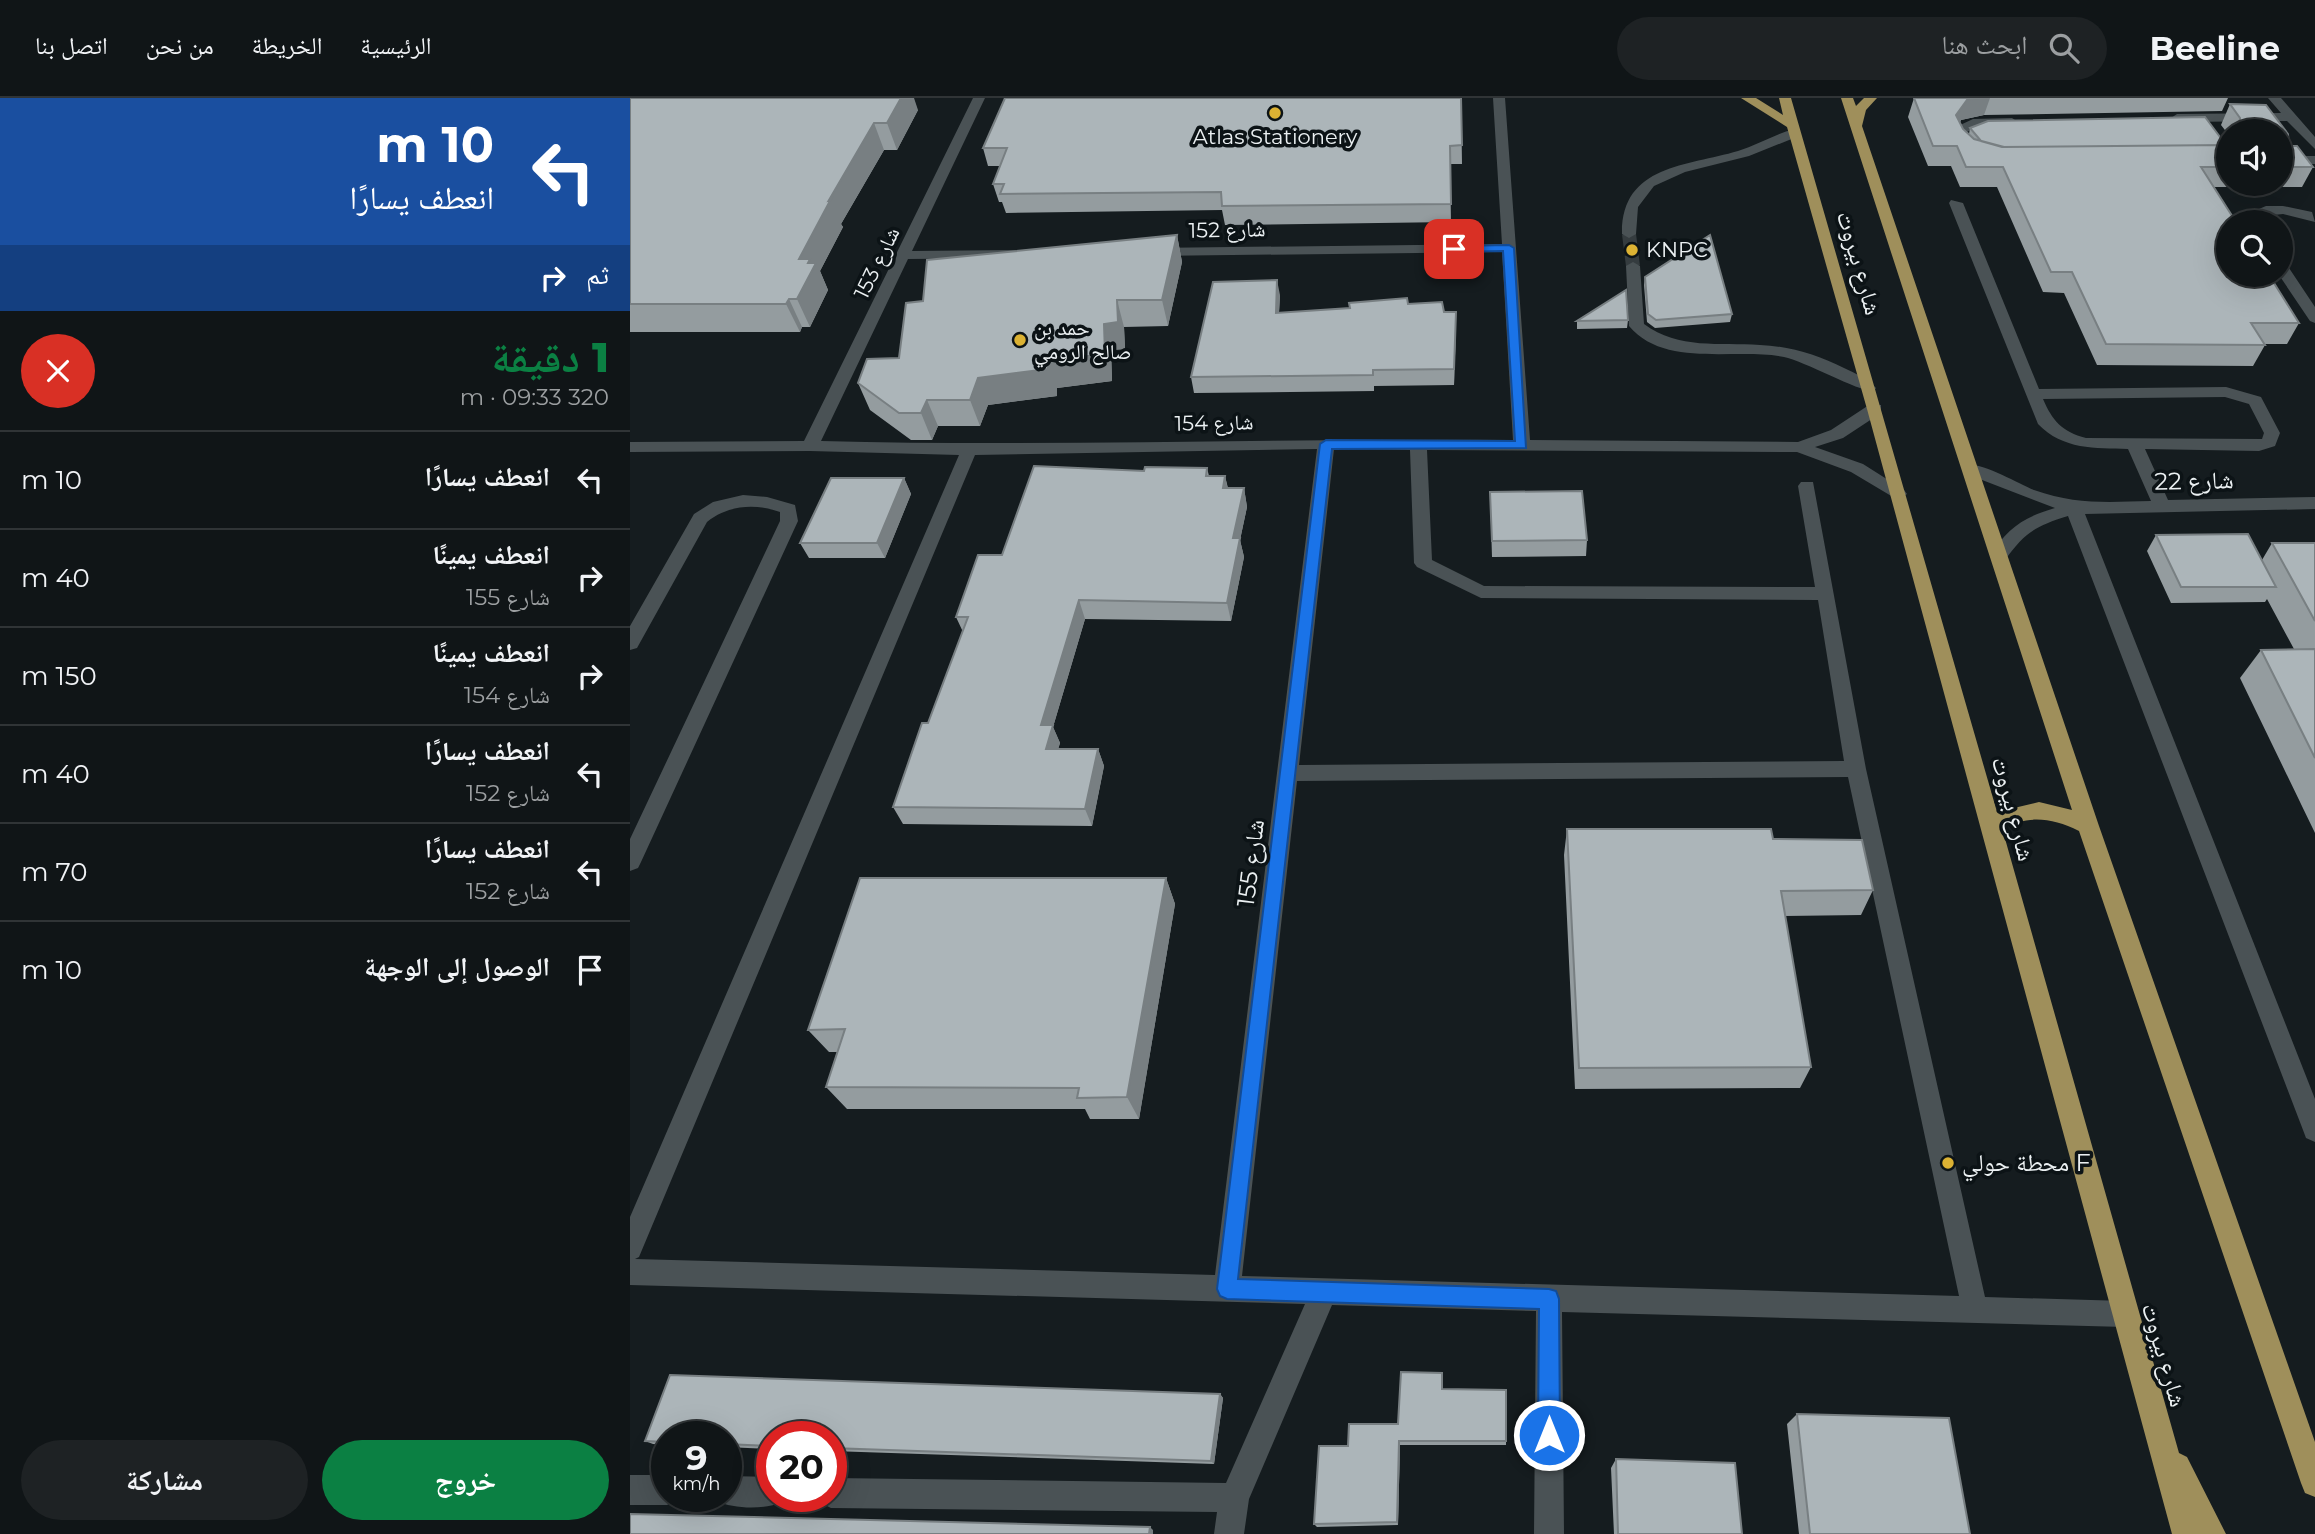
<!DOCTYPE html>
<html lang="ar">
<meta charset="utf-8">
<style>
:root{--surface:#101517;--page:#1e2224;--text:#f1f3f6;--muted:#9c9fa1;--line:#303436;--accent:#0b8043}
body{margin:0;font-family:Montserrat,"Noto Naskh Arabic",sans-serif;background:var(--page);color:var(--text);direction:rtl;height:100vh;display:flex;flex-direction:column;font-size:26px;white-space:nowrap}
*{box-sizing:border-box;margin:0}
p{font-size:23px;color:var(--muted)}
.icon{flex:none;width:38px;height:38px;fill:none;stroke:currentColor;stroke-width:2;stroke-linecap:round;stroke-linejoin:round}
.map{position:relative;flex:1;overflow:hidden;direction:ltr}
.details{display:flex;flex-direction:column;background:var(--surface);width:630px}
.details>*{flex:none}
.top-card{background:#1a4fa0;color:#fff;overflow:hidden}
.controls{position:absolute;left:1586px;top:21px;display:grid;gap:14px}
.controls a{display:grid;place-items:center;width:77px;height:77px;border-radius:50%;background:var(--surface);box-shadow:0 7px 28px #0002,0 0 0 2px var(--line);font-size:35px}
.speed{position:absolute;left:21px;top:1323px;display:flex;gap:14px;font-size:35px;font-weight:700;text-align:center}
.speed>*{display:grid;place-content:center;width:91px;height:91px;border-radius:50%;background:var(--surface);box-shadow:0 7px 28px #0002,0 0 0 2px var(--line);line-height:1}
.speed small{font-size:18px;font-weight:400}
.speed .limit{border:10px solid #d22;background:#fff;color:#111}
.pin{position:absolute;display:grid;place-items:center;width:60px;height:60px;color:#fff;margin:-30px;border-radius:14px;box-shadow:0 4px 10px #0006}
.me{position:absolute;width:77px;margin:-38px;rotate:0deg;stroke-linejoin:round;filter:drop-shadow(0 0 5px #0008)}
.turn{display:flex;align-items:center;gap:24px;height:147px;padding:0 21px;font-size:32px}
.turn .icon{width:91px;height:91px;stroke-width:2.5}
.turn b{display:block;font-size:49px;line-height:60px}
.then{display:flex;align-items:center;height:66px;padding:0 21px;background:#0003;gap:14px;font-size:26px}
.round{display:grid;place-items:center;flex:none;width:74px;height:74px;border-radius:37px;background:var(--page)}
.summary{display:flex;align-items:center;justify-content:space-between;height:119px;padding:0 21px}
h1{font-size:42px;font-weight:800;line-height:52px;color:var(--accent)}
.cta{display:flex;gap:14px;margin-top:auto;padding:14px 21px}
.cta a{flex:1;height:80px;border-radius:42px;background:var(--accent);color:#fff;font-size:28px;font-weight:800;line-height:80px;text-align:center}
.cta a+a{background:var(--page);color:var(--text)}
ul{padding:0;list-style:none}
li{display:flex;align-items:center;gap:21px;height:98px;padding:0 21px;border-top:2px solid var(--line)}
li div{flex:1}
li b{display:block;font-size:26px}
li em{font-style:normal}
header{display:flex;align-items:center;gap:42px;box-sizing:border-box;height:98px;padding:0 35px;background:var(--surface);border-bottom:2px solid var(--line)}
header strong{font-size:33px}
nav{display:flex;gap:38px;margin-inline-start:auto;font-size:24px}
.search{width:490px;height:63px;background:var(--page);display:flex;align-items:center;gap:18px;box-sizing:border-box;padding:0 24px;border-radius:38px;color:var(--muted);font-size:26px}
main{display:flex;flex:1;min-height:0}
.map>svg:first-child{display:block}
</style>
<header>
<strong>Beeline</strong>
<div class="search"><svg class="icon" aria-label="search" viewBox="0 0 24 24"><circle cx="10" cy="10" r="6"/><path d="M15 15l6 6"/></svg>ابحث هنا</div>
<nav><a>الرئيسية</a><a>الخريطة</a><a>من نحن</a><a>اتصل بنا</a></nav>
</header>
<main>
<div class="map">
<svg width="1685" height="1436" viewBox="0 0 1685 1436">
<rect width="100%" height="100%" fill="#151c1f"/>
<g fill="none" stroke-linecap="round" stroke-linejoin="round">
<path stroke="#353c3f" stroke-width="14" stroke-dasharray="14 7" stroke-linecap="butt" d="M 999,136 L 1003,168"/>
<path fill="#4a5255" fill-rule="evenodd" d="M 343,0 L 355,0 L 282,153 L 388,152 L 395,156 L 388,160 L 278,161 L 191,343 C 422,349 653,340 883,342 L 872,154 L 521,158 L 514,154 L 521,150 L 872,146 L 863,0 L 875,0 L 900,342 L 1168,344 L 1201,332 L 1239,307 L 1251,307 L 1251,315 L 1213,340 L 1185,349 L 1233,366 L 1274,392 L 1277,396 L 1268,402 L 1221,374 L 1167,354 L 797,352 L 802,462 L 854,488 L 1185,489 L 1168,388 L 1171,384 L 1183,384 L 1236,671 L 1355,1199 L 1495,1203 L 1505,1206 L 1508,1216 L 1505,1226 L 1495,1229 L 932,1214 L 934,1436 L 904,1436 L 906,1213 L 702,1207 L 619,1401 L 614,1436 L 584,1436 L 587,1414 L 201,1410 L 191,1405 L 188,1398 L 201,1398 L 201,1380 L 596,1385 L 675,1206 L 0,1187 L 0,1119 L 329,357 L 180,353 L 0,354 L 0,344 L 174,343 ZM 687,351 L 585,1177 L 5,1161 L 9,1159 L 345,357 ZM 704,351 L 780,352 L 784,465 L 787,469 L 851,500 L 1188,502 L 1214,663 L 669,667 ZM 1218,679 L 1329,1198 L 612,1178 L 667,683 Z
M 1638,0 L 1651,0 L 1685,39 L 1685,51 L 1657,23 L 1547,24 L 1541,20 L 1547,16 L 1651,15 Z
M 1343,21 L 1382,20 L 1388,24 C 1375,34 1353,25 1337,34 L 1335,42 L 1345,54 L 1338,58 L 1333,57 L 1323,42 L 1326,29 Z
M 1164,31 L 1170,35 L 1169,38 L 1119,58 L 1055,74 L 1024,88 L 1008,109 L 1006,136 L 999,140 L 992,136 C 991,67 1057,68 1108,53 C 1127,47 1145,36 1164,31 Z
M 1650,58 L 1685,58 L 1685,66 L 1650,66 Z
M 1321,102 L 1333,105 L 1409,291 L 1596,289 L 1631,299 L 1650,335 L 1645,348 L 1629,353 L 1515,351 L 1538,402 L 1685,399 L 1685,411 L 1455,416 L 1685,1001 L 1685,1044 L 1676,1040 L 1673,1032 L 1438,418 C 1406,428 1395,434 1375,462 L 1363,462 L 1360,458 C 1377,430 1394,419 1425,410 L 1334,375 L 1332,371 L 1334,367 C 1350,363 1387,385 1404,392 C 1446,407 1478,404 1521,403 L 1498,351 C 1465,350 1433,352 1408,326 L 1319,105 ZM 1595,299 L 1619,306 L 1634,335 L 1632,341 L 1456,340 C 1432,334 1422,322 1413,301 Z
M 1636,108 L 1653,108 L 1682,114 L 1685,124 L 1653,116 L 1634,118 L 1630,124 L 1616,124 L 1617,116 Z
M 1650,163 L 1655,164 L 1685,209 L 1685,225 L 1680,223 L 1649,177 Z
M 1003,164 L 1010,168 L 1014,226 C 1049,252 1089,244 1130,247 C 1159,248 1188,257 1214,270 C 1225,275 1238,281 1246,290 L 1244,293 C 1234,296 1174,263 1154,259 C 1107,249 1035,271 999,228 L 996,168 Z
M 113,397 L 137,399 L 165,407 L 168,423 L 11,764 L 8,770 L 0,773 L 0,741 L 150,423 L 150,414 C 125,405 98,407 77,424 L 7,550 L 0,552 L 0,528 L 64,416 L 83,404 Z
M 0,1377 L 37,1377 L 37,1398 L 49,1398 L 47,1402 L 37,1407 L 0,1407 Z
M 96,1378 L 142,1379 L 142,1398 L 155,1398 L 152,1404 C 134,1412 104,1411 86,1403 L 84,1398 L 96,1398 Z"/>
<path fill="#9f8f5b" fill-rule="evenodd" d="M 1111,0 L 1126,0 L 1153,17 L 1149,0 L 1161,0 L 1367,714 L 1409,704 L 1442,712 L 1211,0 L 1223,0 L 1226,8 L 1234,0 L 1247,0 L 1236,12 L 1232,28 L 1469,728 L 1685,1344 L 1685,1399 L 1675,1395 L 1671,1385 L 1449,733 C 1422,720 1400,717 1372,730 L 1549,1355 L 1557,1359 L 1596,1436 L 1542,1436 L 1237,311 L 1157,29 Z"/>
</g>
<path fill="#949c9f" d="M 0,0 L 288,12 L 267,52 L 254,52 L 211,126 L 213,129 L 190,173 L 198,192 L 180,229 L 172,229 L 170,234 L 0,234 Z
M 831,0 L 832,66 L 820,66 L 821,124 L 595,127 L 592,112 L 376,115 L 372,104 L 369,104 L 363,86 L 370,68 L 358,68 L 353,50 Z
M 1284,0 L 1598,0 L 1592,13 L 1354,17 L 1331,22 L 1330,25 L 1333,31 L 1339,36 L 1340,30 L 1358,23 L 1575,19 L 1596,47 L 1598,47 L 1598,86 L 1650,86 L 1650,33 L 1598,33 L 1598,36 L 1591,27 L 1600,6 L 1636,7 L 1658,36 L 1659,48 L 1667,48 L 1683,69 L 1672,89 L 1584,89 L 1606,124 L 1598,124 L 1598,177 L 1639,177 L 1669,225 L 1657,246 L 1634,246 L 1635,247 L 1623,268 L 1467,267 L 1434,195 L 1413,194 L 1367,89 L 1330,89 L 1321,68 L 1298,68 L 1278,19 Z
M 547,137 L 552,164 L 538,228 L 494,229 L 495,251 L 481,252 L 482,283 L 427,290 L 427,298 L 358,307 L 350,328 L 308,328 L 302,342 L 281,342 L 240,312 L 228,285 L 269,260 L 293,203 Z
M 1015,179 L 1102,216 L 1100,224 L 1025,230 L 1017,224 L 1014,187 Z
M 650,197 L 649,215 L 778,206 L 814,214 L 826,229 L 824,287 L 744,288 L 744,293 L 564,295 L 561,279 Z
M 998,222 L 997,230 L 947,231 L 947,223 Z
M 577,370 L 579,378 L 595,378 L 598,390 L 614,390 L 617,409 L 610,442 L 614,459 L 601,523 L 455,521 L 423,629 L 430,645 L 428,651 L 468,651 L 474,668 L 462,728 L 273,726 L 263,709 L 298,625 L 333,534 L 326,519 L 372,457 L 514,373 Z
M 274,380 L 281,396 L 255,460 L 179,460 L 170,445 Z
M 860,394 L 957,442 L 956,458 L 862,459 Z
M 1526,437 L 1632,462 L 1642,445 L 1685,445 L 1685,735 L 1610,580 L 1631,552 L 1664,551 L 1637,501 L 1635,504 L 1541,505 L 1517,453 Z
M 937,731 L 1143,741 L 1243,792 L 1231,817 L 1155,818 L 1181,969 L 1170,990 L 945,991 L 934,757 Z
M 536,780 L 545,806 L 509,1021 L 460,1021 L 455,1011 L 217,1011 L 196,989 L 207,954 L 199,954 L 178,932 Z
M 812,1275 L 812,1291 L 876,1343 L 876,1347 L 770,1347 L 768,1427 L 687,1429 L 684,1426 L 768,1326 Z
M 40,1277 L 590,1296 L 593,1300 L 584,1366 L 201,1353 L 201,1339 L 142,1339 L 142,1351 L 96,1349 L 96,1339 L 37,1339 L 37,1347 L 23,1346 L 15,1343 Z
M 1167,1316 L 1340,1436 L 1169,1436 L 1157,1326 Z
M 986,1361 L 1112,1436 L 984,1436 L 981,1370 Z"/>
<path fill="#787f82" d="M 271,0 L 284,0 L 288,12 L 267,52 L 257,25 Z
M 1349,0 L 1360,0 L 1354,17 L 1331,22 L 1320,37 L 1326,17 L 1337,2 Z
M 244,25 L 254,52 L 211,126 L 213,129 L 190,173 L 198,192 L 180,229 L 167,201 L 169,161 L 199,102 Z
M 547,137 L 552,164 L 538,228 L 532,202 Z
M 647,182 L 650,197 L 648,231 L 646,215 Z
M 159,201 L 172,229 L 170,234 L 156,206 Z
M 487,202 L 494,229 L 495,251 L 481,252 L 482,283 L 427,290 L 427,298 L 358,307 L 350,328 L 340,302 L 348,280 L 418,263 L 474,226 Z
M 826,214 L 826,229 L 824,287 L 824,271 Z
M 297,302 L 308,328 L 302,342 L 291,315 Z
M 595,378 L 599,397 L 593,390 Z
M 274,380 L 281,396 L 255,460 L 247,445 Z
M 614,390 L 617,409 L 610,442 L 614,459 L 601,523 L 597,505 L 603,440 Z
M 449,502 L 455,521 L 423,629 L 430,645 L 423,668 L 416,651 L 411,627 Z
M 468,651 L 474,668 L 462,728 L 455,711 Z
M 536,780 L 545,806 L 509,1021 L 497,999 Z
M 590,1296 L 593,1300 L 584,1366 L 581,1363 Z
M 769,1343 L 770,1347 L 768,1427 L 767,1424 Z
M 520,1429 L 523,1432 L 523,1436 L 519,1436 Z"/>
<path fill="#acb5b9" stroke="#787f82" stroke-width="2" d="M 0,0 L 271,0 L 257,25 L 244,25 L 199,102 L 201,101 L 169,161 L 180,161 L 178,165 L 186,165 L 167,201 L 159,201 L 156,206 L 0,206 Z
M 375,0 L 831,0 L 832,47 L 820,48 L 821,106 L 592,108 L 591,94 L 370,96 L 374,86 L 363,86 L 377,50 L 353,50 Z
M 1284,0 L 1349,0 L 1337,2 L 1326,17 L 1333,31 L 1344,41 L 1374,49 L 1598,47 L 1598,69 L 1571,69 L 1606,124 L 1598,124 L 1598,177 L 1639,177 L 1669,225 L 1621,225 L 1635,247 L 1476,246 L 1442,174 L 1421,174 L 1373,69 L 1336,69 L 1327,48 L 1303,48 Z
M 1600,6 L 1636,7 L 1658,36 L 1659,48 L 1667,48 L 1683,69 L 1650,69 L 1650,33 L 1609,33 L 1610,20 Z
M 1575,19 L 1596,47 L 1372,49 L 1351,43 L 1340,30 L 1358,23 Z
M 547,137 L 532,202 L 487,202 L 488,224 L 474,226 L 475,256 L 418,263 L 418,271 L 348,280 L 340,302 L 297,302 L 291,315 L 269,315 L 228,285 L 237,261 L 269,260 L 276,205 L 293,203 L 297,162 Z
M 1080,137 L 1102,216 L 1026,222 L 1018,216 L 1015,179 Z
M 647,182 L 646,215 L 720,210 L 719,205 L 777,200 L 778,206 L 812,204 L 814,214 L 826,214 L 824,271 L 743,272 L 743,277 L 561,279 L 583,184 Z
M 996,192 L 998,222 L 947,223 Z
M 404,368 L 514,373 L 515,369 L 577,370 L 576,378 L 595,378 L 593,390 L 614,390 L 603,440 L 610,440 L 597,505 L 449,502 L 411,627 L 423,627 L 416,651 L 468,651 L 455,711 L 263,709 L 292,625 L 298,625 L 338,519 L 326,519 L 348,457 L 372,457 Z
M 201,380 L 274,380 L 247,445 L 170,445 Z
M 952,393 L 957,442 L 862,443 L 860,394 Z
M 1618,436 L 1646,489 L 1551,489 L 1526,437 Z
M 1642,445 L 1685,445 L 1685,523 Z
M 1685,551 L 1685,660 L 1631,552 Z
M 937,731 L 1141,731 L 1143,741 L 1232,742 L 1243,792 L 1151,793 L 1181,969 L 949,970 Z
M 230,780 L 536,780 L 497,999 L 447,1000 L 449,990 L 196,989 L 215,931 L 178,932 Z
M 771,1274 L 812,1275 L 812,1291 L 876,1292 L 876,1343 L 769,1343 L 767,1424 L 684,1426 L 689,1348 L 718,1348 L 719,1326 L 768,1326 Z
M 40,1277 L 590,1296 L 581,1363 L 201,1350 L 201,1339 L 142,1339 L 142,1348 L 96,1346 L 96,1339 L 37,1339 L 37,1344 L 15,1343 Z
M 1167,1316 L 1319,1320 L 1340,1436 L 1180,1436 Z
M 986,1361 L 1105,1365 L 1112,1436 L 988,1436 Z
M 0,1416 L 520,1429 L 519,1436 L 0,1436 Z"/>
<path fill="#1a73e8" stroke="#114b97" stroke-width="2" d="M 879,147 L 884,150 L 896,350 L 702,351 L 608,1181 L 919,1191 L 926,1193 L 929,1201 L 930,1337 L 926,1345 L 919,1348 L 911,1345 L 908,1337 L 909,1211 L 597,1201 L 590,1198 L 587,1191 L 690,346 L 696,342 L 885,343 L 873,153 L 824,154 L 818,151 L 824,148 Z"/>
<g fill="#dcb233" stroke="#0c1316" stroke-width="2.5">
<circle cx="645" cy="15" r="7"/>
<circle cx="1002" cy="152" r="7"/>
<circle cx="390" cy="242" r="7"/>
<circle cx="1318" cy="1065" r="7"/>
</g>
<g text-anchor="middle" stroke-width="7" stroke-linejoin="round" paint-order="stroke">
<g font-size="21" fill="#ebf0f2" stroke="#0c1316" text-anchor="start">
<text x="645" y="46" text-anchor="middle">Atlas Stationery</text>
<text x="1016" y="159">KNPC</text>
<text x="404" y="237">حمد بن<tspan x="404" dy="24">صالح الرومي</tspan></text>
</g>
<g font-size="21" fill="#ebf0f2" stroke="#0c1316">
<text transform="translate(597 132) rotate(-1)" y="7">شارع 152</text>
<text transform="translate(247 165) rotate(-64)" y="7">شارع 153</text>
<text transform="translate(584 325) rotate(-1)" y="7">شارع 154</text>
</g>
<g font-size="24" fill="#ebf0f2" stroke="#0c1316">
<text transform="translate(1229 165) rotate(74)" y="8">شارع بيروت</text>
<text transform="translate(1564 383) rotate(-1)" y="8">شارع 22</text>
<text transform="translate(1383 711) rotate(75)" y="8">شارع بيروت</text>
<text transform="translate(621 765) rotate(-83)" y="8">شارع 155</text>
<text transform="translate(1534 1257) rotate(74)" y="8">شارع بيروت</text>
</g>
<g font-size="24" fill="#ebf0f2" stroke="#0c1316" text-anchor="start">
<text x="1332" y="1073">محطة حولي F</text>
</g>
</g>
</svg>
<div class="controls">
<a><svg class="icon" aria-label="sound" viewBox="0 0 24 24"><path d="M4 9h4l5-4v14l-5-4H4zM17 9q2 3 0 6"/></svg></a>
<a><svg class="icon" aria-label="search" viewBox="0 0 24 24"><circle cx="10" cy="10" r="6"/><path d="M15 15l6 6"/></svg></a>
</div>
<div class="speed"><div>9<small>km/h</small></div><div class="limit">20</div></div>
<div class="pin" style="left:824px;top:151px;background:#d93025"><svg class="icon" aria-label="arrive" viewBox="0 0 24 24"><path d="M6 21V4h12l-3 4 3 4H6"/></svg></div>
<svg class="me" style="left:919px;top:1337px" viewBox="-20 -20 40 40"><circle r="17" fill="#1a73e8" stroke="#fff" stroke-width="3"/><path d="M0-11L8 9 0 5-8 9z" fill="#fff"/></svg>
</div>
<section class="details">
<div class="top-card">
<div class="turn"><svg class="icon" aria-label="left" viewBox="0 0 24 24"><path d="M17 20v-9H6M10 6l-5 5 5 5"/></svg><div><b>10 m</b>انعطف يسارًا</div></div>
<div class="then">ثم<svg class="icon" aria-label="right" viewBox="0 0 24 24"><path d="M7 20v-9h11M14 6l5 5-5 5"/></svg></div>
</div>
<div class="summary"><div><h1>1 دقيقة</h1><p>320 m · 09:33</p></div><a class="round" style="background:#d93025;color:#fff"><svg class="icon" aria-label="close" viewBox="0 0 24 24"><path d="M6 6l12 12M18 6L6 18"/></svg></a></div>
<ul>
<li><svg class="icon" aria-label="left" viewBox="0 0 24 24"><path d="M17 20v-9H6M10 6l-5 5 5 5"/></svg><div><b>انعطف يسارًا</b></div><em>10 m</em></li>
<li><svg class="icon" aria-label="right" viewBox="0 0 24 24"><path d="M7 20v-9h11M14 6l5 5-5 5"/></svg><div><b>انعطف يمينًا</b><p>شارع 155</p></div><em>40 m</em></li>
<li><svg class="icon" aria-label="right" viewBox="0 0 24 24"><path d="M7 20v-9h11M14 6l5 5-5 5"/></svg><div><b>انعطف يمينًا</b><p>شارع 154</p></div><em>150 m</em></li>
<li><svg class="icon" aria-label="left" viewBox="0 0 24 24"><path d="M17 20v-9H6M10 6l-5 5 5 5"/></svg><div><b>انعطف يسارًا</b><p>شارع 152</p></div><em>40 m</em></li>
<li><svg class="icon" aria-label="left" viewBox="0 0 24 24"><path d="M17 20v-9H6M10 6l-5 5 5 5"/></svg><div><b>انعطف يسارًا</b><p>شارع 152</p></div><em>70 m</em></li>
<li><svg class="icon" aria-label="arrive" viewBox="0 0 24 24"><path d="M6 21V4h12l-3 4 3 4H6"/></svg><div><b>الوصول إلى الوجهة</b></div><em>10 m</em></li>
</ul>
<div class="cta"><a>خروج</a><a>مشاركة</a></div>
</section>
</main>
